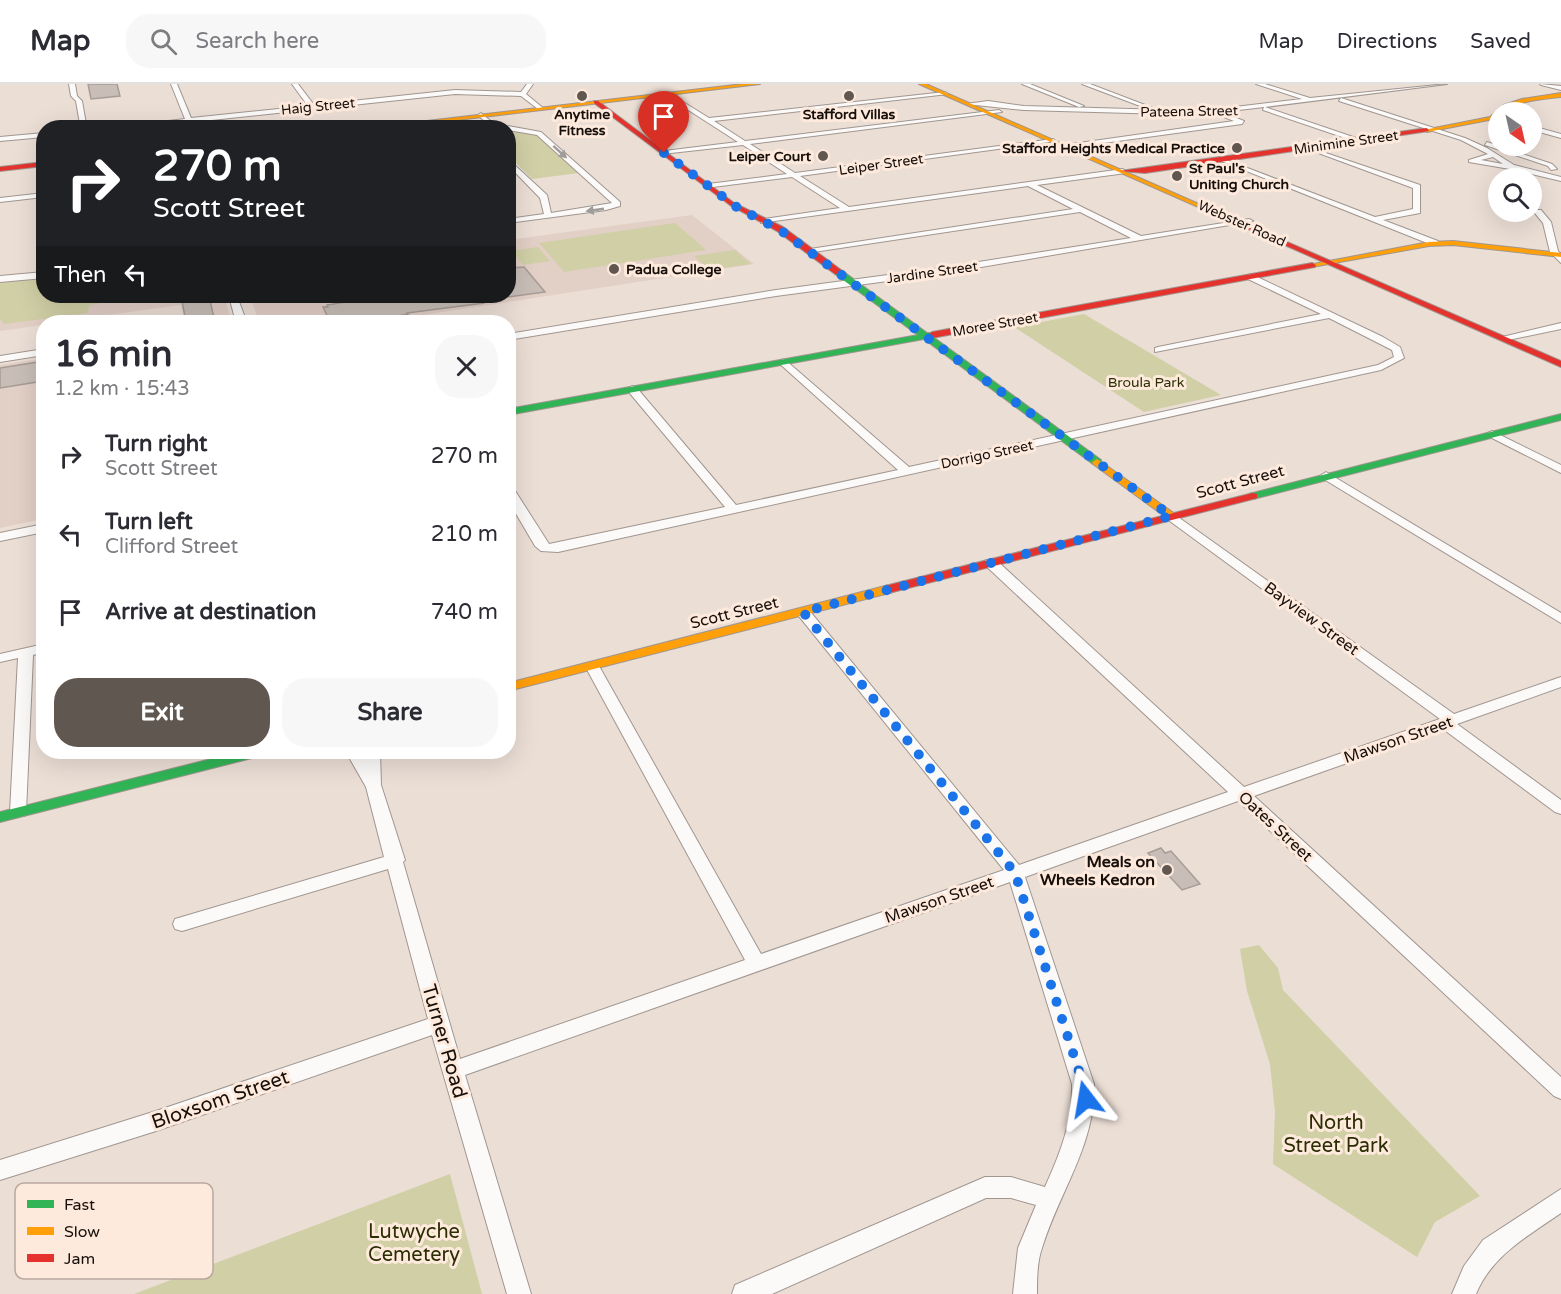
<!DOCTYPE html>
<meta charset="utf-8">
<style>
:root{--surface:#fff;--page:#f7f7f7;--text:#2b2b33;--muted:#7c7c81;--line:#e1e1e2;--accent:#615751}
body{margin:0;font-family:"Varela Round",sans-serif;background:var(--page);color:var(--text);height:100vh;display:flex;flex-direction:column;font-size:22px;white-space:nowrap}
*{box-sizing:border-box;margin:0}
p{font-size:20px;color:var(--muted)}
.icon{flex:none;width:33px;height:33px;fill:none;stroke:currentColor;stroke-width:2;stroke-linecap:round;stroke-linejoin:round}
.map{position:relative;flex:1;overflow:hidden}
.sheet{position:absolute;left:36px;top:231px;width:480px;height:444px;display:flex;flex-direction:column;background:var(--surface);border-radius:24px;box-shadow:0 6px 24px #0002}
.sheet>*{flex:none}
.banner{position:absolute;left:36px;top:36px;width:480px;height:183px;border-radius:24px;box-shadow:0 6px 24px #0002;background:#202124;color:#fff;overflow:hidden}
.needle{width:39px;rotate:146deg}
.controls{position:absolute;left:1488px;top:18px;display:grid;gap:12px}
.controls a{display:grid;place-items:center;width:54px;height:54px;border-radius:50%;background:var(--surface);box-shadow:0 6px 24px #0002;font-size:30px}
.pin{position:absolute;display:grid;place-items:center;width:51px;height:51px;color:#fff;margin:-62px -26px;border-radius:50% 50% 50% 0;rotate:-45deg;box-shadow:0 0 6px #0007}
.pin .icon{rotate:45deg}
.me{position:absolute;width:66px;margin:-33px;rotate:346deg;stroke-linejoin:round;filter:drop-shadow(0 0 4px #0008)}
.turn{display:flex;align-items:center;gap:21px;height:126px;padding:0 18px;font-size:27px}
.turn .icon{width:78px;height:78px;stroke-width:2.5}
.turn b{display:block;font-size:42px;line-height:51px}
.then{display:flex;align-items:center;height:57px;padding:0 18px;background:#0003;gap:12px;font-size:22px}
.round{display:grid;place-items:center;flex:none;width:63px;height:63px;border-radius:24px;background:var(--page)}
.head{display:flex;align-items:center;justify-content:space-between;height:102px;padding:0 18px}
h1{font-size:36px;font-weight:800;line-height:45px}
.button{display:flex;gap:12px;margin-top:auto;padding:12px 18px}
.button a{flex:1;height:69px;border-radius:24px;background:var(--accent);color:#fff;font-size:24px;font-weight:800;line-height:69px;text-align:center}
.button a+a{background:var(--page);color:var(--text)}
ul{padding:0;list-style:none}
li{display:flex;align-items:center;gap:18px;height:78px;padding:0 18px}
li div{flex:1}
li b{display:block;font-size:22px}
li em{font-style:normal}
header{display:flex;align-items:center;gap:36px;box-sizing:border-box;height:84px;padding:0 30px;background:var(--surface);border-bottom:2px solid var(--line)}
header strong{font-size:28px}
nav{display:flex;gap:33px;margin-inline-start:auto;font-size:21px}
.search{width:420px;height:54px;background:var(--page);display:flex;align-items:center;gap:15px;box-sizing:border-box;padding:0 21px;border-radius:24px;color:var(--muted);font-size:22px}
.map>svg:first-child{display:block}
</style>
<header>
<strong>Map</strong>
<div class="search"><svg class="icon" aria-label="search" viewBox="0 0 24 24"><circle cx="10" cy="10" r="6"/><path d="M15 15l6 6"/></svg>Search here</div>
<nav><a>Map</a><a>Directions</a><a>Saved</a></nav>
</header>
<div class="map">
<svg width="1561" height="1210" viewBox="0 0 1561 1210">
<rect width="100%" height="100%" fill="#ebded5"/>
<path fill="#e2cfc6" d="M 692,131 L 754,180 L 404,234 L 406,238 L 259,238 L 250,212 L 508,212 L 509,156 Z
M 43,193 L 44,212 L 224,212 L 231,235 L 220,238 L 185,238 L 181,221 L 57,238 L 44,238 L 43,241 L 0,247 L 0,197 Z
M 43,274 L 43,435 L 0,444 L 0,281 Z"/>
<path fill="#d0cfa6" d="M 509,46 L 534,49 L 579,89 L 532,95 L 509,72 Z
M 675,139 L 706,166 L 564,188 L 539,159 Z
M 538,163 L 550,177 L 523,181 L 511,167 Z
M 735,166 L 751,180 L 710,186 L 694,172 Z
M 43,194 L 44,212 L 115,212 L 116,217 L 89,221 L 88,229 L 4,240 L 0,235 L 0,199 Z
M 1084,230 L 1221,311 L 1144,328 L 1014,243 Z
M 1259,861 L 1278,884 L 1283,906 L 1480,1112 L 1435,1138 L 1417,1173 L 1273,1080 L 1275,1028 L 1270,980 L 1247,907 L 1240,865 Z
M 450,1090 L 482,1210 L 134,1210 Z"/>
<path fill="#c8beb7" stroke="#a79d96" stroke-width="1.5" d="M 88,0 L 117,0 L 120,12 L 91,15 Z
M 524,183 L 545,208 L 508,213 L 508,184 Z
M 181,212 L 209,212 L 214,234 L 186,238 Z
M 376,212 L 395,212 L 435,218 L 431,212 L 483,212 L 484,219 L 407,229 L 408,230 L 394,233 L 397,238 L 330,238 L 323,223 L 328,223 L 327,221 L 377,213 Z
M 38,278 L 37,298 L 0,304 L 0,284 Z
M 1161,764 L 1165,769 L 1171,767 L 1200,800 L 1182,806 L 1148,769 Z"/>
<g fill="none" stroke-linecap="round" stroke-linejoin="round">
<g stroke="#a09690" stroke-width="2">
<path id="street" d="M 69,0 L 75,0 L 77,12 L 82,17 L 86,40 L 83,44 L 76,44 L 80,40 L 76,17 L 71,12 Z
M 171,0 L 177,0 L 191,34 L 308,22 L 292,0 L 298,0 L 314,21 L 455,6 L 521,8 L 527,0 L 533,0 L 526,10 L 543,24 L 538,25 L 521,12 L 455,10 L 193,38 L 195,44 L 189,44 L 186,38 L 136,44 L 110,44 L 185,35 Z
M 1022,0 L 1030,0 L 1084,22 L 1079,23 Z
M 1082,0 L 1090,0 L 1153,24 L 1148,25 Z
M 1256,0 L 1265,0 L 1310,14 L 1447,0 L 1265,23 L 1359,55 L 1357,58 L 1263,26 L 1264,23 L 1222,28 L 1244,37 L 1242,40 L 1074,63 L 1072,60 L 1234,37 L 1219,31 L 1219,29 L 1202,31 L 1024,26 L 966,20 L 988,17 L 1024,22 L 1202,27 L 1302,15 Z
M 1540,0 L 1561,2 L 1561,6 L 1541,1 Z
M 667,8 L 709,34 L 945,8 L 948,10 L 714,37 L 745,57 L 999,26 L 1002,28 L 750,60 L 795,89 L 1053,55 L 1056,57 L 800,92 L 849,123 L 1123,85 L 1126,89 L 1037,101 L 1141,152 L 1249,135 L 1253,137 L 940,190 L 776,212 L 508,256 L 508,250 L 776,206 L 940,184 L 1131,154 L 1080,128 L 807,169 L 806,167 L 810,165 L 1073,125 L 1028,102 L 761,139 L 761,135 L 764,135 L 840,124 L 792,93 L 705,104 L 708,100 L 787,90 L 743,61 L 662,70 L 664,67 L 738,58 L 665,11 Z
M 1341,14 L 1465,54 L 1487,64 L 1514,81 L 1561,93 L 1561,97 L 1510,85 L 1469,78 L 1469,76 L 1488,70 L 1461,56 L 1339,17 ZM 1493,73 L 1503,80 L 1481,76 Z
M 481,29 L 493,39 L 505,44 L 489,41 L 478,31 Z
M 508,42 L 541,48 L 620,118 L 620,122 L 606,126 L 508,139 L 508,135 L 544,130 L 540,114 L 508,81 L 508,75 L 547,111 L 551,129 L 612,119 L 537,51 L 508,46 L 508,44 L 505,44 Z
M 1532,42 L 1561,50 L 1561,54 L 1532,46 Z
M 44,49 L 44,53 L 0,57 L 0,53 Z
M 1487,58 L 1552,80 L 1557,85 L 1551,86 L 1548,82 L 1485,61 Z
M 1305,62 L 1420,101 L 1420,129 L 1383,136 L 1438,157 L 1438,161 L 1432,161 L 1219,76 L 1224,75 L 1375,133 L 1413,125 L 1413,104 L 1305,64 Z
M 44,109 L 44,113 L 0,118 L 0,114 Z
M 1535,126 L 1541,126 L 1551,138 L 1558,167 L 1561,171 L 1561,179 L 1550,168 L 1543,139 L 1534,128 Z
M 44,188 L 44,194 L 0,198 L 0,192 Z
M 1251,190 L 1383,253 L 1400,263 L 1404,274 L 1381,286 L 558,468 L 541,467 L 535,462 L 508,416 L 508,402 L 512,402 L 549,460 L 725,423 L 628,307 L 627,305 L 632,302 L 636,303 L 736,421 L 898,386 L 780,280 L 779,278 L 784,275 L 909,383 L 1378,281 L 1394,273 L 1392,266 L 1329,234 L 1155,268 L 1155,264 L 1158,263 L 1321,230 L 1248,195 L 1248,191 Z
M 229,212 L 237,212 L 244,231 L 241,238 L 232,238 L 234,231 Z
M 1561,239 L 1561,245 L 1503,257 L 1498,254 Z
M 44,265 L 44,271 L 0,278 L 0,272 Z
M 1492,347 L 1561,381 L 1561,389 L 1488,352 L 1486,350 Z
M 1326,388 L 1561,529 L 1561,539 L 1322,394 L 1320,392 Z
M 1171,428 L 1454,630 L 1561,593 L 1561,603 L 1457,640 L 1561,716 L 1561,730 L 1555,728 L 1443,645 L 1254,712 L 1561,993 L 1561,1015 L 1554,1012 L 1238,717 L 1025,793 L 1094,1000 C 1096,1060 1059,1108 1042,1164 C 1037,1178 1037,1195 1037,1210 L 1013,1210 L 1018,1164 L 1036,1121 L 1011,1114 L 986,1114 L 772,1210 L 732,1210 L 735,1201 L 985,1093 L 1011,1093 L 1045,1103 C 1060,1070 1073,1037 1072,1000 L 1010,798 L 465,991 L 531,1210 L 507,1210 L 432,951 L 156,1047 L 0,1096 L 0,1076 L 156,1027 L 428,935 L 388,785 L 182,847 L 175,845 L 173,840 L 175,835 L 384,773 L 366,703 L 346,668 L 362,668 L 364,672 L 364,668 L 380,668 L 381,701 L 405,776 L 403,778 L 460,975 L 745,876 L 585,582 L 587,579 L 592,578 L 599,582 L 761,870 L 1004,786 L 798,531 L 796,528 L 798,525 L 808,525 L 1019,781 L 1228,708 L 986,482 L 984,479 L 986,476 L 996,476 L 1244,703 L 1440,635 L 1167,435 L 1165,432 Z
M 44,440 L 44,448 L 0,457 L 0,449 Z
M 44,560 L 44,568 L 33,571 L 26,728 L 24,732 L 12,732 L 10,728 L 18,574 L 0,578 L 0,570 Z
M 1561,1105 L 1561,1129 C 1528,1152 1492,1171 1476,1210 L 1452,1210 L 1464,1182 L 1483,1156 Z"/>
</g>
<g stroke="#a09690" stroke-width="2">
<path id="fast" d="M 835,186 L 841,186 L 927,249 L 935,249 L 936,251 L 933,253 L 1101,376 L 1101,380 L 1093,380 L 924,255 L 508,331 L 508,325 L 918,251 L 835,190 Z
M 1561,330 L 1561,336 L 1253,415 L 1248,412 L 1249,410 Z
M 239,668 L 263,668 L 256,673 L 0,738 L 0,728 Z"/>
</g>
<g stroke="#a09690" stroke-width="2">
<path id="slow" d="M 743,0 L 760,0 L 390,44 L 367,44 Z
M 919,0 L 926,0 L 1226,132 L 1221,133 Z
M 1561,9 L 1561,13 C 1536,16 1511,17 1494,35 L 1427,48 L 1424,46 L 1490,33 L 1504,21 L 1522,15 Z
M 1453,157 L 1561,169 L 1561,173 L 1453,161 L 1429,162 L 1312,183 L 1308,181 L 1429,158 Z
M 1097,375 L 1175,430 L 1175,434 L 1167,434 L 1093,380 L 1092,378 Z
M 889,501 L 893,502 L 895,505 L 893,508 L 508,607 L 508,599 Z"/>
</g>
<g stroke="#a09690" stroke-width="2">
<path id="jam" d="M 594,17 L 598,17 L 734,119 L 783,143 L 841,186 L 841,190 L 835,190 L 777,147 L 730,121 L 594,19 Z
M 1427,44 L 1429,47 L 1145,89 L 1120,87 Z
M 44,78 L 44,82 L 0,87 L 0,83 Z
M 1221,131 L 1225,131 L 1561,277 L 1561,283 L 1221,133 Z
M 1312,179 L 1316,181 L 1315,183 L 932,254 L 928,251 L 932,248 Z
M 1253,409 L 1257,410 L 1257,414 L 889,509 L 883,505 L 885,502 Z"/>
</g>
<use href="#street" fill="#fcfaf9" fill-rule="evenodd"/>
<use href="#fast" fill="#30b455" fill-rule="evenodd"/>
<use href="#slow" fill="#ff9f0a" fill-rule="evenodd"/>
<use href="#jam" fill="#e5322d" fill-rule="evenodd"/>
</g>
<defs><path id="oneway-solid" d="M-6-.8H1V-3.2L6.5 0L1 3.2V.8H-6Z" transform="scale(1.5)"/></defs>
<g fill="#a09c99">
<use href="#oneway-solid" transform="translate(560 68) rotate(42)"/>
<use href="#oneway-solid" transform="translate(595 126) rotate(172)"/>
</g>
<g fill="none" stroke-linecap="round" stroke-linejoin="round">
<path stroke="#1a73e8" stroke-width="10" stroke-dasharray="0 18" d="M 664,69 L 738,124 L 780,146 L 1171,432 L 803,528 L 1015,789 L 1083,1000 L 1086,1015"/>
</g>
<g fill="#615751" stroke="#feeadd" stroke-width="2">
<circle cx="582" cy="12" r="6"/>
<circle cx="849" cy="12" r="6"/>
<circle cx="1237" cy="64" r="6"/>
<circle cx="823" cy="72" r="6"/>
<circle cx="1177" cy="92" r="6"/>
<circle cx="614" cy="185" r="6"/>
<circle cx="1167" cy="786" r="6"/>
</g>
<g text-anchor="middle" stroke-width="6" stroke-linejoin="round" paint-order="stroke">
<g font-size="14" fill="#170f0a" stroke="#feeadd">
<text transform="translate(318 22) rotate(-6)" y="5">Haig Street</text>
<text transform="translate(1189 27) rotate(-1)" y="5">Pateena Street</text>
<text transform="translate(1346 58) rotate(-8)" y="5">Minimine Street</text>
<text transform="translate(881 80) rotate(-8)" y="5">Leiper Street</text>
<text transform="translate(1242 139) rotate(24)" y="5">Webster Road</text>
<text transform="translate(932 188) rotate(-8)" y="5">Jardine Street</text>
<text transform="translate(995 240) rotate(-10)" y="5">Moree Street</text>
<text transform="translate(987 370) rotate(-12)" y="5">Dorrigo Street</text>
</g>
<g font-size="14" font-weight="bold" fill="#170f0a" stroke="#feeadd">
<text x="582" y="35">Anytime<tspan x="582" dy="16">Fitness</tspan></text>
<text x="849" y="35">Stafford Villas</text>
<text x="1225" y="69" text-anchor="end">Stafford Heights Medical Practice</text>
<text x="811" y="77" text-anchor="end">Leiper Court</text>
<text x="1189" y="89" text-anchor="start">St Paul's<tspan x="1189" dy="16">Uniting Church</tspan></text>
<text x="626" y="190" text-anchor="start">Padua College</text>
</g>
<g font-size="14" fill="#2b2e03" stroke="#feeadd">
<text x="1146" y="303">Broula Park</text>
</g>
<g font-size="16" fill="#170f0a" stroke="#feeadd">
<text transform="translate(1240 397) rotate(-15)" y="6">Scott Street</text>
<text transform="translate(734 528) rotate(-14)" y="6">Scott Street</text>
<text transform="translate(1312 534) rotate(36)" y="6">Bayview Street</text>
<text transform="translate(1398 655) rotate(-19)" y="6">Mawson Street</text>
<text transform="translate(1276 742) rotate(43)" y="6">Oates Street</text>
<text transform="translate(939 815) rotate(-19)" y="6">Mawson Street</text>
</g>
<g font-size="16" font-weight="bold" fill="#170f0a" stroke="#feeadd" text-anchor="end">
<text x="1155" y="783">Meals on<tspan x="1155" dy="18">Wheels Kedron</tspan></text>
</g>
<g font-size="20" fill="#170f0a" stroke="#feeadd">
<text transform="translate(445 957) rotate(74)" y="7">Turner Road</text>
<text transform="translate(220 1015) rotate(-19)" y="7">Bloxsom Street</text>
</g>
<g font-size="20" fill="#2b2e03" stroke="#feeadd">
<text x="1336" y="1045">North<tspan x="1336" dy="23">Street Park</tspan></text>
<text x="414" y="1154">Lutwyche<tspan x="414" dy="23">Cemetery</tspan></text>
</g>
</g>
<rect x="15" y="1099" width="198" height="96" rx="9" fill="#feeadd" stroke="#b9a89e" stroke-width="1.5"/>
<rect x="27" y="1116" width="27" height="8" fill="#30b455"/>
<rect x="27" y="1143" width="27" height="8" fill="#ff9f0a"/>
<rect x="27" y="1170" width="27" height="8" fill="#e5322d"/>
<g font-size="16" fill="#170f0a">
<text x="64" y="1126">Fast</text>
<text x="64" y="1153">Slow</text>
<text x="64" y="1180">Jam</text>
</g>
</svg>
<div class="controls">
<a><svg class="needle" viewBox="-14 -14 28 28"><path d="M0-13l5 13h-10z" fill="#e53935"/><path d="M0 13l5-13h-10z" fill="#7c7c81"/></svg></a>
<a><svg class="icon" aria-label="search" viewBox="0 0 24 24"><circle cx="10" cy="10" r="6"/><path d="M15 15l6 6"/></svg></a>
</div>
<div class="pin" style="left:664px;top:69px;background:#d93025"><svg class="icon" aria-label="arrive" viewBox="0 0 24 24"><path d="M6 21V4h12l-3 4 3 4H6"/></svg></div>
<svg class="me" style="left:1086px;top:1015px" viewBox="-20 -20 40 40"><path d="M0-17L14 15 0 8-14 15z" fill="#1a73e8" stroke="#fff" stroke-width="4"/></svg>
<div class="banner">
<div class="turn"><svg class="icon" aria-label="right" viewBox="0 0 24 24"><path d="M7 20v-9h11M14 6l5 5-5 5"/></svg><div><b>270 m</b>Scott Street</div></div>
<div class="then">Then<svg class="icon" aria-label="left" viewBox="0 0 24 24"><path d="M17 20v-9H6M10 6l-5 5 5 5"/></svg></div>
</div>
<section class="sheet">
<div class="head"><div><h1>16 min</h1><p>1.2 km · 15:43</p></div><a class="round"><svg class="icon" aria-label="close" viewBox="0 0 24 24"><path d="M6 6l12 12M18 6L6 18"/></svg></a></div>
<ul>
<li><svg class="icon" aria-label="right" viewBox="0 0 24 24"><path d="M7 20v-9h11M14 6l5 5-5 5"/></svg><div><b>Turn right</b><p>Scott Street</p></div><em>270 m</em></li>
<li><svg class="icon" aria-label="left" viewBox="0 0 24 24"><path d="M17 20v-9H6M10 6l-5 5 5 5"/></svg><div><b>Turn left</b><p>Clifford Street</p></div><em>210 m</em></li>
<li><svg class="icon" aria-label="arrive" viewBox="0 0 24 24"><path d="M6 21V4h12l-3 4 3 4H6"/></svg><div><b>Arrive at destination</b></div><em>740 m</em></li>
</ul>
<div class="button"><a>Exit</a><a>Share</a></div>
</section>
</div>
